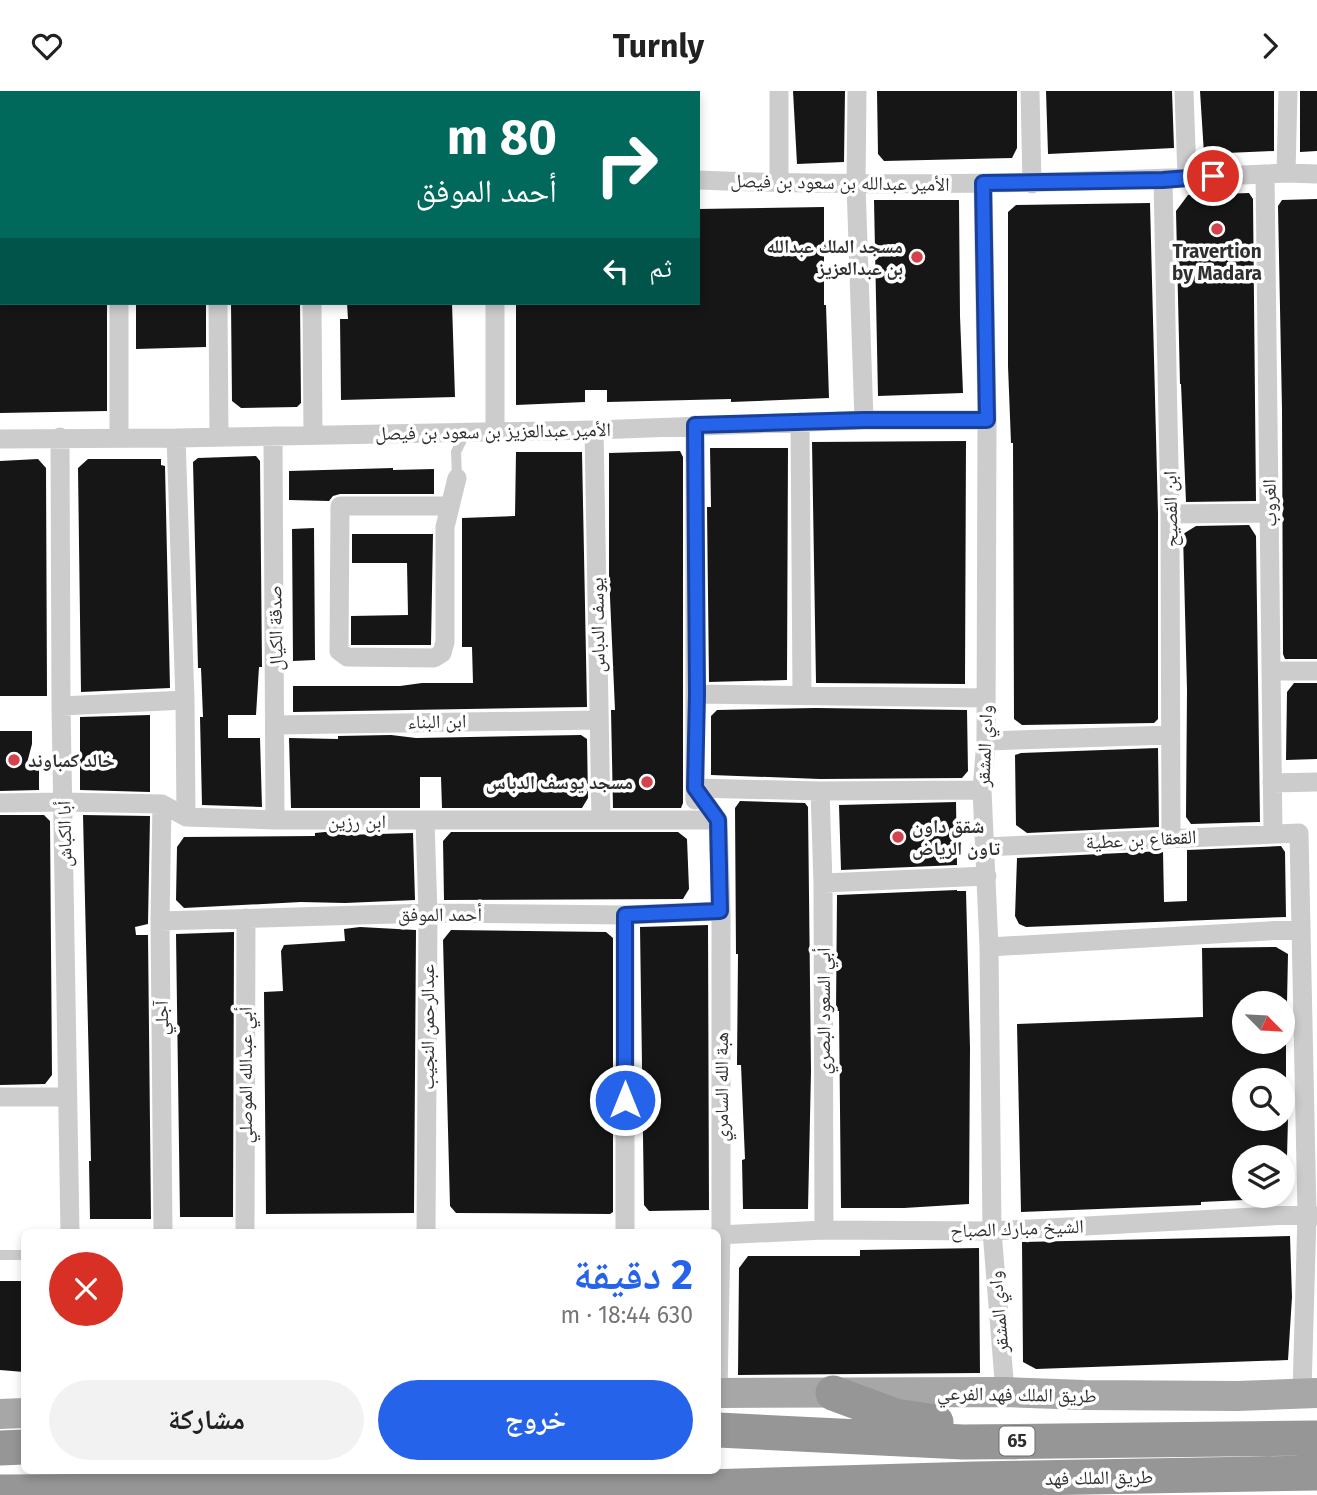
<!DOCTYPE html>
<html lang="ar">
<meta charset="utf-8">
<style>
:root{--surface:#fff;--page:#f2f2f2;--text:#222;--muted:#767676;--accent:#2563eb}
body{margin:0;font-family:"Fira Sans","Noto Naskh Arabic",sans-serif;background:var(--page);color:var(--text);direction:rtl;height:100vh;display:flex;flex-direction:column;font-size:26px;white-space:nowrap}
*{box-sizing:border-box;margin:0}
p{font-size:23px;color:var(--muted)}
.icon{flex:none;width:38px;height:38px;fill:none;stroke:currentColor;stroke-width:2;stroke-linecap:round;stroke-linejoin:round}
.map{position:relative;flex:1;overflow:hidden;direction:ltr}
.details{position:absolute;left:21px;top:1138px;width:700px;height:245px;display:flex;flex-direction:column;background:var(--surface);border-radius:10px;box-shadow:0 4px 10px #0003;direction:rtl}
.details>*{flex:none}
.hud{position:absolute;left:0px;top:0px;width:700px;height:214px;box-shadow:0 4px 10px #0003;direction:rtl;background:#00695c;color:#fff;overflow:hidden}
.needle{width:46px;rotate:114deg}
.controls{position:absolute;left:1232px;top:900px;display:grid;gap:14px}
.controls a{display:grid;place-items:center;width:63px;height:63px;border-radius:50%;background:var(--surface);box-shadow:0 4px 10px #0003;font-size:35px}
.pin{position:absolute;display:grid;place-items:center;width:60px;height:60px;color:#fff;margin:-30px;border:4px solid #fff;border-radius:50%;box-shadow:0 2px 7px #0007}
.me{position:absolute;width:77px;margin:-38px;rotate:0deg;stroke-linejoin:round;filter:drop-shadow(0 0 5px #0008)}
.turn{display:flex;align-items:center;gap:24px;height:147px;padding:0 28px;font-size:32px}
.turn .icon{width:91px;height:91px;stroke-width:2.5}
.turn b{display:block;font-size:49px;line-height:60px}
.then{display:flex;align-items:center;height:66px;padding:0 28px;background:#0003;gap:14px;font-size:26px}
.round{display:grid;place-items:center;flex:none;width:74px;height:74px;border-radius:37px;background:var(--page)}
.headline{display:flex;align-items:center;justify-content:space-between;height:119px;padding:0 28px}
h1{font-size:42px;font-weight:700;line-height:52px;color:var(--accent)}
.button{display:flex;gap:14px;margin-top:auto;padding:14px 28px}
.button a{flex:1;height:80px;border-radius:42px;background:var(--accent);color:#fff;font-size:28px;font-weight:700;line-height:80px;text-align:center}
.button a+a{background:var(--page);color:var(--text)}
header{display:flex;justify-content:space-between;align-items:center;height:91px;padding:0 28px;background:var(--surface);font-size:32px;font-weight:700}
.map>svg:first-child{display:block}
</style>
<header><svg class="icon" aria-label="forward" viewBox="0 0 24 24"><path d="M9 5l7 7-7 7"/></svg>Turnly<svg class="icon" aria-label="heart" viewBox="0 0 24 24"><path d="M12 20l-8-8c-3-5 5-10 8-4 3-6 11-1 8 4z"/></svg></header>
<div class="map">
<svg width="1317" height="1404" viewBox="0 0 1317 1404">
<rect width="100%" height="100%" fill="#fff"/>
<path fill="#161616" d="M 793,0 L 845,0 L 844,71 L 797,73 Z
M 877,0 L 1017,0 L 1017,57 L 1012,67 L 884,70 L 878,63 Z
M 1046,0 L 1172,0 L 1174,57 L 1048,63 Z
M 1200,0 L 1274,0 L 1274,60 L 1204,63 Z
M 1300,0 L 1317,0 L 1317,60 L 1300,61 Z
M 1249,102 L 1253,108 L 1256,410 L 1186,411 L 1181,293 L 1180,293 L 1176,120 L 1188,104 Z
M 1317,108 L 1317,568 L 1285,568 L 1283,563 L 1282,318 L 1278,115 L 1282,109 Z
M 874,109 L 959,109 L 960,225 L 963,302 L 878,305 Z
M 1150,112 L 1158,423 L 1158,628 L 1154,632 L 1022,634 L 1014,628 L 1013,352 L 1011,352 L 1008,275 L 1008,121 L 1016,114 Z
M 824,116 L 824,214 L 826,214 L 829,307 L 731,311 L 731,308 L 607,311 L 607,299 L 585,299 L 585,311 L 516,314 L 516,212 L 698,212 L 698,118 Z
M 0,212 L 107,212 L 107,320 L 0,322 Z
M 136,212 L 206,212 L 206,256 L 136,258 Z
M 231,212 L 300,212 L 301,312 L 297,316 L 241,317 L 232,310 Z
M 347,212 L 452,212 L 455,306 L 341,309 L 340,228 L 348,228 Z
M 966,350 L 965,593 L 816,592 L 812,351 Z
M 710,357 L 788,357 L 787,589 L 709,591 L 707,416 L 711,416 Z
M 680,360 L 683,366 L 683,712 L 681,717 L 613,717 L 611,619 L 615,619 L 609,484 L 609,362 Z
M 516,361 L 582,361 L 587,616 L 293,621 L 293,595 L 400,595 L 422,592 L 473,592 L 472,556 L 462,556 L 462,427 L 515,425 Z
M 256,365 L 260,370 L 262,576 L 259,576 L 256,624 L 228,624 L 228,647 L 260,647 L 262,716 L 202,714 L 200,626 L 203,626 L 201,577 L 198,577 L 193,371 L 198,367 Z
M 38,368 L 46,377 L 47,605 L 0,605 L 0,370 Z
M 88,368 L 161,368 L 161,374 L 165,375 L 170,597 L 81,601 L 78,377 Z
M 393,377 L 393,379 L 434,378 L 434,403 L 340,403 L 333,405 L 329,410 L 289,409 L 289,380 Z
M 1249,434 L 1256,445 L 1260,731 L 1191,733 L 1186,726 L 1187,599 L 1183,443 L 1196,435 Z
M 314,437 L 315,569 L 293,570 L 292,438 Z
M 352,443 L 433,443 L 431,554 L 351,554 L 351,525 L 408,524 L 407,472 L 352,472 Z
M 1294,592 L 1317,592 L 1317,668 L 1286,669 L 1287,601 Z
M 816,617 L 967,619 L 968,680 L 962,687 L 820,688 L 711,684 L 711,625 L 717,619 Z
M 150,624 L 150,701 L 80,699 L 80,626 Z
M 0,640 L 32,640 L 32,653 L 27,672 L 39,675 L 39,699 L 0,700 Z
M 391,644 L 416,647 L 581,644 L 587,648 L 588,707 L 582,717 L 442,717 L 441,686 L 420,686 L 420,717 L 291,717 L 289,647 L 338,648 L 338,645 Z
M 1158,657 L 1159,736 L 1027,742 L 1016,734 L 1015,664 L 1021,662 Z
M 740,710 L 805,712 L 808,716 L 811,980 L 808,1118 L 743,1118 L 742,1069 L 745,1068 L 741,974 L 737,974 L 738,863 L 736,863 L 735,717 Z
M 956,711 L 957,774 L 841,779 L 839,714 Z
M 0,724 L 44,724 L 50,730 L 52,984 L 45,993 L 0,994 Z
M 83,724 L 150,725 L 148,833 L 135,836 L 136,844 L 148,844 L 151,1128 L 90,1128 L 89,1070 L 91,1070 L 90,1022 Z
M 325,741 L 344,741 L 344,744 L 413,742 L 415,809 L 345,812 L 301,811 L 184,817 L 176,809 L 177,756 L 184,746 L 315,745 L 315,742 Z
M 451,741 L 678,741 L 687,748 L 689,798 L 683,808 L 444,809 L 443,750 Z
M 1281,755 L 1285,761 L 1286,826 L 1026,836 L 1019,833 L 1015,825 L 1017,767 L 1163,760 L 1164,811 L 1187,810 L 1187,759 Z
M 957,799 L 957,800 L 966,800 L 970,957 L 969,1113 L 904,1117 L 841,1117 L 839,920 L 836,920 L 837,804 Z
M 708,834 L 709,1119 L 649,1120 L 644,1114 L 640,836 Z
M 360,836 L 416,839 L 414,1122 L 266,1123 L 264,901 L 283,900 L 281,860 L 284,854 L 345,850 L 344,838 Z
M 451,839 L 606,841 L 613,847 L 613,1121 L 610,1123 L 456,1122 L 450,1115 L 443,849 Z
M 234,841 L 233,1126 L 180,1126 L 176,843 Z
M 1276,856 L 1288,863 L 1287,912 L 1244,912 L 1244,950 L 1286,950 L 1286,989 L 1244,989 L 1244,1027 L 1288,1027 L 1287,1066 L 1244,1066 L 1244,1109 L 1201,1111 L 1201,1114 L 1021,1121 L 1017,933 L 1203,926 L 1202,857 Z
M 1290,1145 L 1292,1206 L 1288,1269 L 1036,1278 L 1023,1271 L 1022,1151 Z
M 979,1157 L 980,1282 L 738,1284 L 739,1177 L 748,1165 L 860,1165 L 860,1159 Z
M 0,1190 L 24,1190 L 24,1281 L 0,1279 Z"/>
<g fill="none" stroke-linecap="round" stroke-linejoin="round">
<path stroke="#ccc" stroke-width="10" d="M 457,387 L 456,361 L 466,341
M 0,1164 L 24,1164"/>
<path stroke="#ccc" stroke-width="19" d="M 118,0 L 118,2
M 217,0 L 217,2
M 493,0 L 493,2
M 675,0 L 675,2
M 857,0 L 856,94 L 864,329
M 1030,0 L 1032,93
M 1184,0 L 1187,86
M 311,2 L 311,0
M 1286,82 L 1288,0
M 1265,83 L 1273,742
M 698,89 C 895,97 1090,91 1286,82 L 1317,83
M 1163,89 L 1170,423 L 1171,747
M 779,92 L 779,0
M 983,92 L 987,329 L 986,650 L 982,699 L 989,856 L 992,1140 L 1005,1301
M 119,212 L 119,347
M 218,212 L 219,345
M 312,212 L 313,343
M 495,212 L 495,340
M 800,331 L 802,603
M 695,334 L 695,709
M 594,339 L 601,729
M 273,345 L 275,729
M 60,346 L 61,615 L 70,1141
M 176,347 L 185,609 L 186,726
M 0,348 L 176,347 L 594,339 L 864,329 L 987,329
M 449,415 L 340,415 L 339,560 L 347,566 L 434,567 L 442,562 L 445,551 L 445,436 L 457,387
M 1170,423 L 1269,422
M 1272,580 L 1317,580
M 697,603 L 986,607
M 61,615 L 185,609
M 276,634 L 598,629
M 986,650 L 1170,644
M 1272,692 L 1317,691
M 695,697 L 718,729 L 721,820 L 721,1143 L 718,1302
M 695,697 L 820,700 L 982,699
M 820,700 L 823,792 L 824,1139
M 0,712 L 63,711 L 162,713 L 186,726 L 275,729 L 718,729
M 162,713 L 160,830 L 163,1141
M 425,730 L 428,822 L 426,1141
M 984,756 L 1299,742 L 1307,1123 L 1302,1301
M 823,792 L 987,785
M 160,830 L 428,822 L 625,824 L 721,820
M 989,856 L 1301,838
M 0,1006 L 68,1006
M 245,1141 L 246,827
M 625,1141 L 625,824
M 718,1144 L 824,1139 L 992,1140 L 1307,1123 L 1317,1125"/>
<path stroke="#a7a7a7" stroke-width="30" d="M 718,1302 L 1005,1301 L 1084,1304 L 1237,1305 L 1317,1302
M 0,1323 L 24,1322"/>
<path stroke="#969696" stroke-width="35" d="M 833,1302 L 895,1325 L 936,1331
M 718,1339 L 963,1351 L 1317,1347
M 0,1357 L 24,1356
M 0,1401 L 489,1398 L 571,1400 L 975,1388 L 1317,1382"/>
</g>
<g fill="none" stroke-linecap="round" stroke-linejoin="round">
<g stroke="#184099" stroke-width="18">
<path id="route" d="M 625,1009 L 625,824 L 720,820 L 718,729 L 695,697 L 697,603 L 695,334 L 864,329 L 987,329 L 983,92 L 1163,89 L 1213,85"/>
</g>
<use href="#route" stroke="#2563eb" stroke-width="12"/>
</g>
<g fill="#d3434d" stroke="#fff" stroke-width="2.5">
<circle cx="1217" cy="138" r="7"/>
<circle cx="917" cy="166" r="7"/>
<circle cx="14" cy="669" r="7"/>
<circle cx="647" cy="691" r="7"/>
<circle cx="898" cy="746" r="7"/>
</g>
<g text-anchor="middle" stroke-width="7" stroke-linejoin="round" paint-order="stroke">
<rect fill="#fff" stroke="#6d6d6d" stroke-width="2" x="999.5" y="1335.5" width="35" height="29" rx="5"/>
<g font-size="18" font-weight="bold" fill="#2f2f2f">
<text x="1017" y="1356">65</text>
</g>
<g font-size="19" fill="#2f2f2f" stroke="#fff">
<text transform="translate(840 91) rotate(1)" y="7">الأمير عبدالله بن سعود بن فيصل</text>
<text transform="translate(493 340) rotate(-1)" y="7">الأمير عبدالعزيز بن سعود بن فيصل</text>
<text transform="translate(1269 412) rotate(-91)" y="7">الغروب</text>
<text transform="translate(1170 418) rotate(-91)" y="7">ابن الفصيح</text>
<text transform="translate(597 534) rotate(-91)" y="7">يوسف الدباس</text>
<text transform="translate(275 537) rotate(-91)" y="7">صدقة الكيال</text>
<text transform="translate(437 630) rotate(-1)" y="7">ابن البناء</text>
<text transform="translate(984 655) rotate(-88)" y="7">وادي المشقر</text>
<text x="357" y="737">ابن رزين</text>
<text transform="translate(64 743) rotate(-91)" y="7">أبا الكباش</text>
<text transform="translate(1141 748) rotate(-3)" y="7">القعقاع بن عطية</text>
<text x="440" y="830">أحمد الموفق</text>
<text transform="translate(823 920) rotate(-90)" y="7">أبي السعود البصري</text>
<text transform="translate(161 927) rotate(-90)" y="7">آجلي</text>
<text transform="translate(427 936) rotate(-90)" y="7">عبدالرحمن النجيب</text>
<text transform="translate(245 984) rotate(-90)" y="7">أبي عبدالله الموصلي</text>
<text transform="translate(721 996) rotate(-90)" y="7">هبة الله السامري</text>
<text transform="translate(1017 1137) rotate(-2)" y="7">الشيخ مبارك الصباح</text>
<text transform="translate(998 1221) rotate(-95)" y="7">وادي المشقر</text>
<text transform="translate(1017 1303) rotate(1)" y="7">طريق الملك فهد الفرعي</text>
<text transform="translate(1099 1386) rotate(-1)" y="7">طريق الملك فهد</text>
</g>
<g font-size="19" font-weight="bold" fill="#2f2f2f" stroke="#fff" text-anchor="end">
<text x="903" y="162">مسجد الملك عبدالله<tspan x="903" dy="22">بن عبدالعزيز</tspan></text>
<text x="1217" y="167" text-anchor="middle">Travertion<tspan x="1217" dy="22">by Madara</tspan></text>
<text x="28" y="676" text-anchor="start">خالد كمباوند</text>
<text x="633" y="698">مسجد يوسف الدباس</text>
<text x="912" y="742" text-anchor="start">شقق داون<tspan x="912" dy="22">تاون الرياض</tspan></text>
</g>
</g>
</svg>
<div class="controls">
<a><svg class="needle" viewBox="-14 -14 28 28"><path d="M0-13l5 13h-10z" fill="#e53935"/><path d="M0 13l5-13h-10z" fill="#767676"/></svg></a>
<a><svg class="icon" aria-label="search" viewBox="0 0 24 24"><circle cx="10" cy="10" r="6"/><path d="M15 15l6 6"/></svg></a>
<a><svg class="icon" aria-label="layers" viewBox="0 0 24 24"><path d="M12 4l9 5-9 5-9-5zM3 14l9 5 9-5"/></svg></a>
</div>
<div class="pin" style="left:1213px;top:85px;background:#d93025"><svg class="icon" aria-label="arrive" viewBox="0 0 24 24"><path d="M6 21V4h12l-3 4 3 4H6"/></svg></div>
<svg class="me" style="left:625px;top:1009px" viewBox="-20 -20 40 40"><circle r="17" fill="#2563eb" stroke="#fff" stroke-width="3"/><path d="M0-11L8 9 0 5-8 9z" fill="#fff"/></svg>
<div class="hud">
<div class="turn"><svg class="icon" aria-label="right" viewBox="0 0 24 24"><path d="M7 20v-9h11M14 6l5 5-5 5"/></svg><div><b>80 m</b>أحمد الموفق</div></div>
<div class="then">ثم<svg class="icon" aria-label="left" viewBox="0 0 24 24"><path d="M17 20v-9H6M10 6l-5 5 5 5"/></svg></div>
</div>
<section class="details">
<div class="headline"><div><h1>2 دقيقة</h1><p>630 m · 18:44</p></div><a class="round" style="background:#d93025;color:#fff"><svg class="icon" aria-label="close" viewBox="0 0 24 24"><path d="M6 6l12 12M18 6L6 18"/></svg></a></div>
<div class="button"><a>خروج</a><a>مشاركة</a></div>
</section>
</div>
